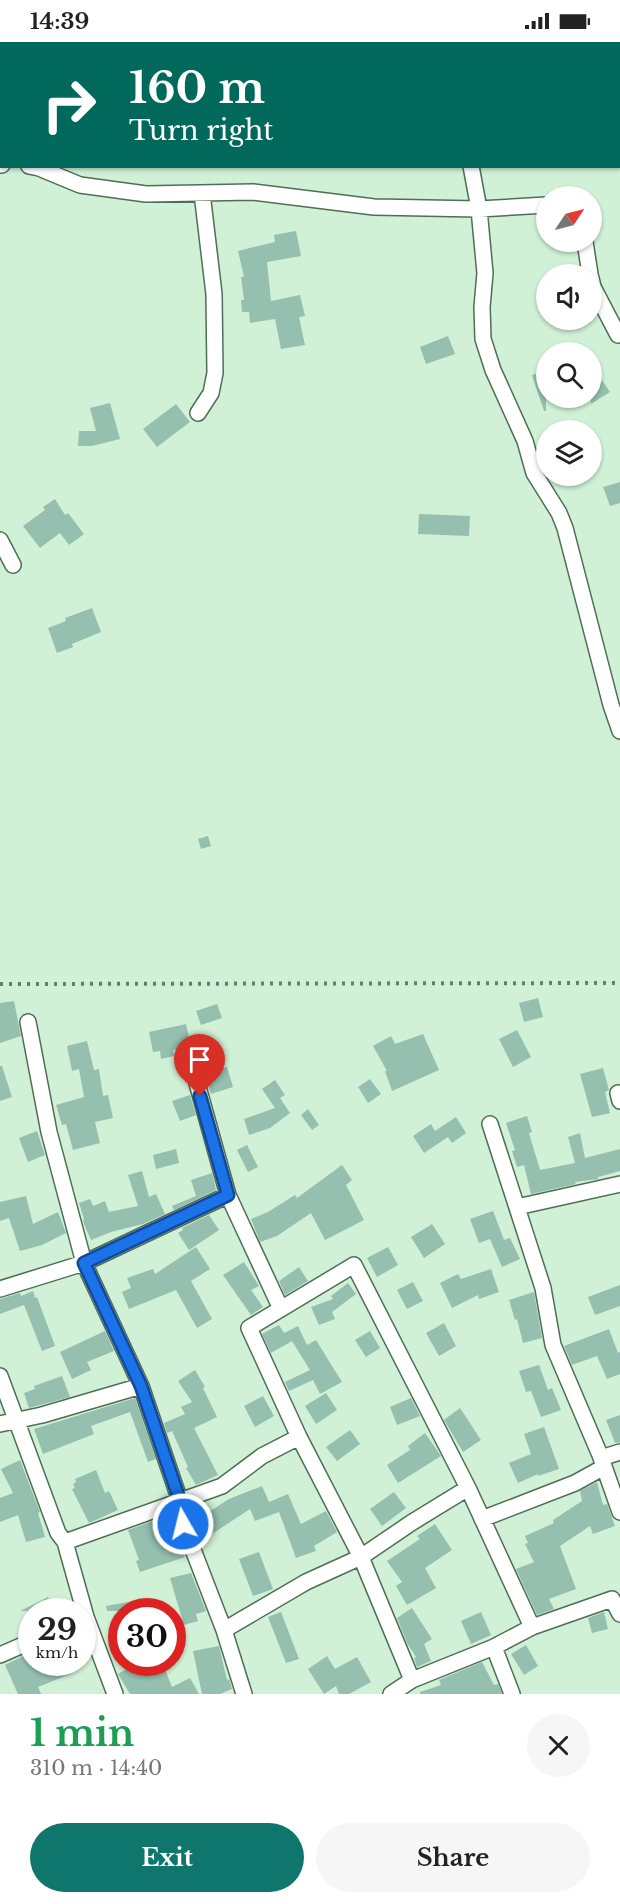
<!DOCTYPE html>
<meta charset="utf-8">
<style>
:root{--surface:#fff;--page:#f6f6f6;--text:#222;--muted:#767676;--accent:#0f766e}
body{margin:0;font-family:"Libre Baskerville",serif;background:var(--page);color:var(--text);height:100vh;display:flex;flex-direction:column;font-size:22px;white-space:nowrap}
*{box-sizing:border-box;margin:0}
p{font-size:20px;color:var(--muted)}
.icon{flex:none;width:33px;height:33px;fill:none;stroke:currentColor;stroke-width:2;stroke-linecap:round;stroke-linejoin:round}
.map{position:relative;height:1652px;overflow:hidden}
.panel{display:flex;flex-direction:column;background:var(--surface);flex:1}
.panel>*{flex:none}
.banner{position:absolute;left:0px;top:0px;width:621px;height:126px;box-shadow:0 2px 4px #0004;background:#00695c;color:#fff;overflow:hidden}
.needle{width:39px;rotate:55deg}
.tools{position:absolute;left:536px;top:144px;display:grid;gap:12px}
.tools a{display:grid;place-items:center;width:66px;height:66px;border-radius:50%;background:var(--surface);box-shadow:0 2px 4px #0004;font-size:30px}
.speed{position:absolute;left:18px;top:1556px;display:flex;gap:12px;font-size:30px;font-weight:700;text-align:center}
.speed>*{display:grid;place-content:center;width:78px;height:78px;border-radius:50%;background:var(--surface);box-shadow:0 2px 4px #0004;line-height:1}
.speed small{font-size:15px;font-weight:400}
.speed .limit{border:9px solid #d22;background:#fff;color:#111}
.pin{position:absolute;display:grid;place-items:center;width:51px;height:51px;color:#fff;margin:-62px -26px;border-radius:50% 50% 50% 0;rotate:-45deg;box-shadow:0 0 6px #0007}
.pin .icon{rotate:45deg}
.me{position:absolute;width:66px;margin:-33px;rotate:352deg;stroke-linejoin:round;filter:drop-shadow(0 0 4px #0008)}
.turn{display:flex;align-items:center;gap:21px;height:126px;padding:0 30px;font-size:27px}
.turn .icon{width:78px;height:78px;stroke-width:2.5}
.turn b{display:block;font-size:42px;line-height:51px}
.round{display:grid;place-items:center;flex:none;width:63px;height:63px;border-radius:32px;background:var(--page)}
.headline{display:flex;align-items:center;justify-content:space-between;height:102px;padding:0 30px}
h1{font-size:36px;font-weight:700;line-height:45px;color:#1e9e55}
.cta{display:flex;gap:12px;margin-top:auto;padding:12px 30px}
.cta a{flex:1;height:69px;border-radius:36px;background:var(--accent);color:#fff;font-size:24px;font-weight:700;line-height:69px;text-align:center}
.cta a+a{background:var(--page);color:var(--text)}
.status{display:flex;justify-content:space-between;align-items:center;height:42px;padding:0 30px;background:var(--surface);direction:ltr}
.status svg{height:16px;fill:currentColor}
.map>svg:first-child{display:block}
</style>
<div class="status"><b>14:39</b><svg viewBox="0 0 49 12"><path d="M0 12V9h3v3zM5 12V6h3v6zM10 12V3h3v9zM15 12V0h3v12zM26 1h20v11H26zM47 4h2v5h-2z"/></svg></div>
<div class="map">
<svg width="620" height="1652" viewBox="0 0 620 1652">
<rect width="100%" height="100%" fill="#d0f1d5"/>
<path fill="#95bfaf" d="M 296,189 L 301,214 L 267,220 L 271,259 L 300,253 L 305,274 L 299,275 L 305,303 L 281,307 L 275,277 L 250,281 L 249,270 L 242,270 L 241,258 L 244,258 L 241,235 L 244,235 L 238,209 L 275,200 L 274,193 Z
M 448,294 L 455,312 L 426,322 L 420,305 Z
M 546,329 L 546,369 L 544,369 L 532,333 Z
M 597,331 L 610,350 L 591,362 L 591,335 Z
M 110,361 L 120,397 L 92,404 L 78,404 L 79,389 L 96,389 L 90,366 Z
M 176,362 L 190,380 L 157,405 L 143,387 Z
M 620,440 L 620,461 L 610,464 L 603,445 Z
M 55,457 L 65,473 L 68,471 L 84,492 L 69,503 L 60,491 L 40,506 L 23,484 L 45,468 L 43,465 Z
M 419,472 L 470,474 L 469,494 L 418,492 Z
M 92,566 L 101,590 L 72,602 L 73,605 L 57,611 L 48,586 L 66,579 L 65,576 Z
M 208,794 L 211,804 L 201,807 L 198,797 Z
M 538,956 L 543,975 L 524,980 L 519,961 Z
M 14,959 L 21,994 L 0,1001 L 0,961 Z
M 217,962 L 222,976 L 201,983 L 196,969 Z
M 186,982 L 191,1004 L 173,1008 L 174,1014 L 161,1017 L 160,1009 L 153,1010 L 149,990 Z
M 517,988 L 531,1015 L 513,1025 L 499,997 Z
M 423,992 L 439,1028 L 392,1049 L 385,1029 L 387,1029 L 373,1004 L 391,994 L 395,1002 Z
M 87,999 L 94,1028 L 99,1027 L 103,1054 L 108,1053 L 113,1076 L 95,1080 L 100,1101 L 73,1108 L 66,1082 L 62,1083 L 56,1063 L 84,1055 L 79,1027 L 72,1029 L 67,1004 Z
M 0,1024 L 2,1024 L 12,1055 L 0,1059 Z
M 227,1025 L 233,1045 L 211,1052 L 205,1032 Z
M 603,1026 L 609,1048 L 605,1050 L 610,1071 L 592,1075 L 580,1032 Z
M 370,1037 L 381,1052 L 368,1061 L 358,1045 Z
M 275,1038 L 285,1053 L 280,1056 L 290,1071 L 270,1086 L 249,1093 L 244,1077 L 275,1066 L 262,1047 Z
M 190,1053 L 196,1073 L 180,1079 L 172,1059 Z
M 308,1067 L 319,1083 L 312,1088 L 301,1073 Z
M 527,1074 L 532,1090 L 529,1091 L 540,1128 L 575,1121 L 568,1095 L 580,1091 L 585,1116 L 620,1107 L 620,1129 L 598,1135 L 598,1137 L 575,1140 L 576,1142 L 531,1152 L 524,1123 L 517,1125 L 512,1109 L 515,1108 L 506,1081 Z
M 456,1075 L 466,1091 L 452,1101 L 448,1095 L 424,1111 L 413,1094 L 431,1082 L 435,1089 Z
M 37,1089 L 45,1113 L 28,1120 L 19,1096 Z
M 247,1103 L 258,1125 L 248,1130 L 237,1108 Z
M 176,1107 L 179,1121 L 156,1127 L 153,1113 Z
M 342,1123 L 352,1138 L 346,1143 L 364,1178 L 325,1198 L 311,1171 L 277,1194 L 260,1200 L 251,1177 L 268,1170 L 295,1153 L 297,1156 Z
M 142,1129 L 149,1155 L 156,1152 L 165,1172 L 143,1182 L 111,1190 L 91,1198 L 84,1182 L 83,1178 L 84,1177 L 79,1161 L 90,1157 L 93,1164 L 105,1159 L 109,1170 L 138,1164 L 128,1133 Z
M 212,1131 L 216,1148 L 174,1168 L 172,1164 L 196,1154 L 191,1138 Z
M 26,1154 L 33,1182 L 58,1170 L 66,1191 L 42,1203 L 20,1209 L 9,1176 L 0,1179 L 0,1160 Z
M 493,1169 L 504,1198 L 510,1196 L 520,1217 L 502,1225 L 490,1197 L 479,1201 L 470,1177 Z
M 209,1173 L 219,1188 L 189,1208 L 178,1191 L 183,1188 L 182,1186 Z
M 432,1182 L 445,1202 L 424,1216 L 411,1195 Z
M 196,1205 L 210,1227 L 191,1239 L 212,1277 L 197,1286 L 176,1248 L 129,1267 L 122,1250 L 131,1246 L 127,1236 L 153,1227 L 155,1232 Z
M 388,1205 L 398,1223 L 377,1235 L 367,1216 Z
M 244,1220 L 259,1244 L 251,1248 L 263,1265 L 251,1273 L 223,1233 Z
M 299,1225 L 308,1239 L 285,1253 L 279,1239 Z
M 491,1227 L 499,1250 L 479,1257 L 478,1253 L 452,1266 L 440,1241 L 458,1232 L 461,1237 Z
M 413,1240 L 423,1259 L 407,1267 L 397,1248 Z
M 348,1241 L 356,1252 L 332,1270 L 335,1277 L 319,1283 L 311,1265 L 333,1257 L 331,1254 Z
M 620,1243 L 620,1264 L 595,1273 L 588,1255 Z
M 33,1249 L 35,1256 L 37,1255 L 55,1304 L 42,1309 L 24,1263 L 0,1272 L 0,1257 L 20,1251 L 21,1254 Z
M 534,1250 L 542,1296 L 523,1301 L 517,1277 L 515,1278 L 509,1258 Z
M 444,1281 L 456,1304 L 439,1314 L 426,1291 Z
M 279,1283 L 284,1291 L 298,1284 L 307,1303 L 316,1298 L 342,1340 L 320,1352 L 313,1338 L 289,1349 L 285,1340 L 310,1328 L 292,1299 L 271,1311 L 262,1292 Z
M 609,1287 L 618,1311 L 620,1310 L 620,1332 L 607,1337 L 597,1314 L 572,1323 L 564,1304 Z
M 105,1289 L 114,1309 L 87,1320 L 91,1328 L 72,1337 L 60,1310 Z
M 370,1289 L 380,1306 L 366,1315 L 355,1298 Z
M 539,1323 L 548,1348 L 552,1346 L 561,1368 L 541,1375 L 531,1349 L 526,1350 L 519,1329 Z
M 195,1328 L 205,1345 L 203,1346 L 217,1375 L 194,1386 L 218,1433 L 196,1443 L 186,1426 L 188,1425 L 172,1389 L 167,1391 L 164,1381 L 185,1372 L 181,1365 L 192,1360 L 178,1339 Z
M 62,1334 L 70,1355 L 29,1366 L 24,1351 L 35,1347 L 34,1344 Z
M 326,1351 L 337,1368 L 316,1382 L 305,1364 Z
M 263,1354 L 274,1374 L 255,1385 L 244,1364 Z
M 135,1356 L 156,1417 L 148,1420 L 130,1370 L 91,1384 L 94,1392 L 43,1412 L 34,1387 Z
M 411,1356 L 420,1374 L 397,1383 L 390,1365 Z
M 460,1366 L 481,1398 L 463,1410 L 444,1378 Z
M 620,1373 L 620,1400 L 615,1401 L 606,1378 Z
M 544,1385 L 559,1427 L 538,1434 L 538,1432 L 518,1441 L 509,1421 L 531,1412 L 524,1392 Z
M 350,1388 L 360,1402 L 337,1419 L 326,1405 Z
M 425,1391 L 441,1414 L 398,1441 L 387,1423 L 410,1408 L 408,1404 Z
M 20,1418 L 40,1470 L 38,1471 L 45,1495 L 26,1500 L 18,1473 L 0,1480 L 0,1456 L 13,1451 L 1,1427 Z
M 96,1428 L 105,1451 L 109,1449 L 118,1468 L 89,1481 L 72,1447 L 75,1446 L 73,1442 L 76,1440 L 75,1437 Z
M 597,1440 L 603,1463 L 607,1462 L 615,1484 L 593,1492 L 590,1484 L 560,1504 L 576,1547 L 549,1557 L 554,1567 L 537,1573 L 516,1527 L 534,1520 L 525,1502 L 528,1501 L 525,1494 L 554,1481 L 553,1478 L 582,1459 L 580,1449 Z
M 262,1444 L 269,1460 L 288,1452 L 301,1482 L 326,1469 L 337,1490 L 314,1504 L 316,1509 L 296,1516 L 279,1470 L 255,1479 L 250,1467 L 209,1494 L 198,1477 L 229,1457 Z
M 394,1450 L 406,1466 L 382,1484 L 370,1467 Z
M 166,1474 L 185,1515 L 140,1530 L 136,1519 L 139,1518 L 128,1488 Z
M 435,1482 L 452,1508 L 425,1526 L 436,1546 L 407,1563 L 396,1544 L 402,1540 L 387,1519 L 420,1497 L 417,1494 Z
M 259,1510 L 273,1547 L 253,1554 L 239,1517 Z
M 191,1531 L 206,1569 L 196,1572 L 198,1579 L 184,1583 L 170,1536 Z
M 48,1555 L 55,1569 L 20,1569 Z
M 145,1557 L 147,1569 L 107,1569 L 106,1564 Z
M 412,1566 L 432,1597 L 424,1602 L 431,1619 L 417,1625 L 414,1616 L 416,1615 L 407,1601 L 397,1576 Z
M 281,1570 L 299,1617 L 286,1621 L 268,1575 Z
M 481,1570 L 491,1593 L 471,1602 L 461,1579 Z
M 604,1570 L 608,1587 L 592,1591 L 588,1576 Z
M 526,1603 L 538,1624 L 524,1633 L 511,1612 Z
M 219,1604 L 227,1638 L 229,1637 L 232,1647 L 220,1652 L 202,1652 L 193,1609 Z
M 27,1612 L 32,1626 L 48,1620 L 68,1620 L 73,1631 L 38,1645 L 41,1652 L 18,1652 L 5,1623 Z
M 327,1614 L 335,1627 L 357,1615 L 371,1640 L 349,1652 L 339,1652 L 336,1644 L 324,1652 L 308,1627 Z
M 150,1620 L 162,1620 L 172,1645 L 190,1636 L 199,1652 L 130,1652 L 118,1632 L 133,1623 L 135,1626 Z
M 482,1620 L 494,1643 L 498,1642 L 502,1652 L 420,1652 L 420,1650 L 441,1643 L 439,1638 Z"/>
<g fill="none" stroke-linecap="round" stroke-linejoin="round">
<g stroke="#506d55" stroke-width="18">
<path id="minor" d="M 421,0 L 422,2
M 620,53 L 620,52
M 0,123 L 2,123
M 29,124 L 39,126 L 80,143 L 146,152 L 253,150 L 374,165 L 479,167 L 546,163
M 471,124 L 479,167 L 485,231 L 482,265 L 483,297 L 493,328 L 525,399 L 534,431 L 559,471 L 565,486 L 611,663 L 620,689
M 585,200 L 590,232
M 591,236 L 593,245 L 618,293
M 198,371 L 211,351 L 215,331 L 214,252 L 202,151
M 0,498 L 13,523
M 195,1034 L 228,1153 L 281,1267
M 618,1051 L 620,1059
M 490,1082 L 543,1246 L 553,1303 L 600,1413 L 620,1470
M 517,1165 L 620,1142
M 0,1247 L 84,1221 L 49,1090 L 28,980
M 0,1334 L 58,1491 L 65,1500 L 86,1575 L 115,1652
M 0,1382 L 42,1373 L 141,1344
M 601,1416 L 620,1410
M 180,1459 L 141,1344 L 84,1221 L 228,1153
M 175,1461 L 224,1588 L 244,1652
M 482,1477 L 575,1441 L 604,1425
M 65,1500 L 222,1444 L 262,1414 L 299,1395
M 224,1588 L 306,1540 L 361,1515 L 411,1481 L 468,1446
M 494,1605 L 512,1652
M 0,1613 L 32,1599
M 412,1638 L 361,1515 L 299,1395 L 249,1286 L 354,1223 L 468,1446 L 532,1585
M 391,1652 L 412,1638 L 494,1605 L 532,1585 L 612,1557 L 620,1572"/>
</g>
<use href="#minor" stroke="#fff" stroke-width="15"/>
<path stroke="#697d6c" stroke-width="4" stroke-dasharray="3 6" stroke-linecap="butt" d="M 0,942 L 620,941"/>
</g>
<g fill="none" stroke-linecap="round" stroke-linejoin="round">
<g stroke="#114b97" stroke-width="15">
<path id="route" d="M 183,1482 L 175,1461 L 180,1459 L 141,1344 L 84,1221 L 228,1153 L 200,1054"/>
</g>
<use href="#route" stroke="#1a73e8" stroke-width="10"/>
</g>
</svg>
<div class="tools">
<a><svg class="needle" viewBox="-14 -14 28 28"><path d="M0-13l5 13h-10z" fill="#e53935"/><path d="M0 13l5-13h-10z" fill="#767676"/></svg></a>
<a><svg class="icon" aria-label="sound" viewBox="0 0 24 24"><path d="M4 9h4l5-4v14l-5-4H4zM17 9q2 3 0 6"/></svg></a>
<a><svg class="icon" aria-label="search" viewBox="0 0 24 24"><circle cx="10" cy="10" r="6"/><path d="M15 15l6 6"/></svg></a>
<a><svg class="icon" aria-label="layers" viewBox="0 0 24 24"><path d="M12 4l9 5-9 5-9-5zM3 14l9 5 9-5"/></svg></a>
</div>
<div class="speed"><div>29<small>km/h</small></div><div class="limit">30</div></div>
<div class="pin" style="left:200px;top:1054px;background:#d93025"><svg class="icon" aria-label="arrive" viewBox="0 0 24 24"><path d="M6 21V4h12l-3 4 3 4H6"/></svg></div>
<svg class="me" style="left:183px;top:1482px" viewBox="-20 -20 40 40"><circle r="17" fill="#1a73e8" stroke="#fff" stroke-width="3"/><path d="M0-11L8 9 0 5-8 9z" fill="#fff"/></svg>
<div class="banner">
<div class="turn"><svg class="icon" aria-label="right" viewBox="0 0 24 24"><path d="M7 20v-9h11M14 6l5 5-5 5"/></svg><div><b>160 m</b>Turn right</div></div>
</div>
</div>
<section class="panel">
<div class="headline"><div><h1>1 min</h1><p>310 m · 14:40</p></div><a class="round"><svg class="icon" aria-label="close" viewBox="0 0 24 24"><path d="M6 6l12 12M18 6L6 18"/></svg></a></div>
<div class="cta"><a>Exit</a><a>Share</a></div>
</section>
